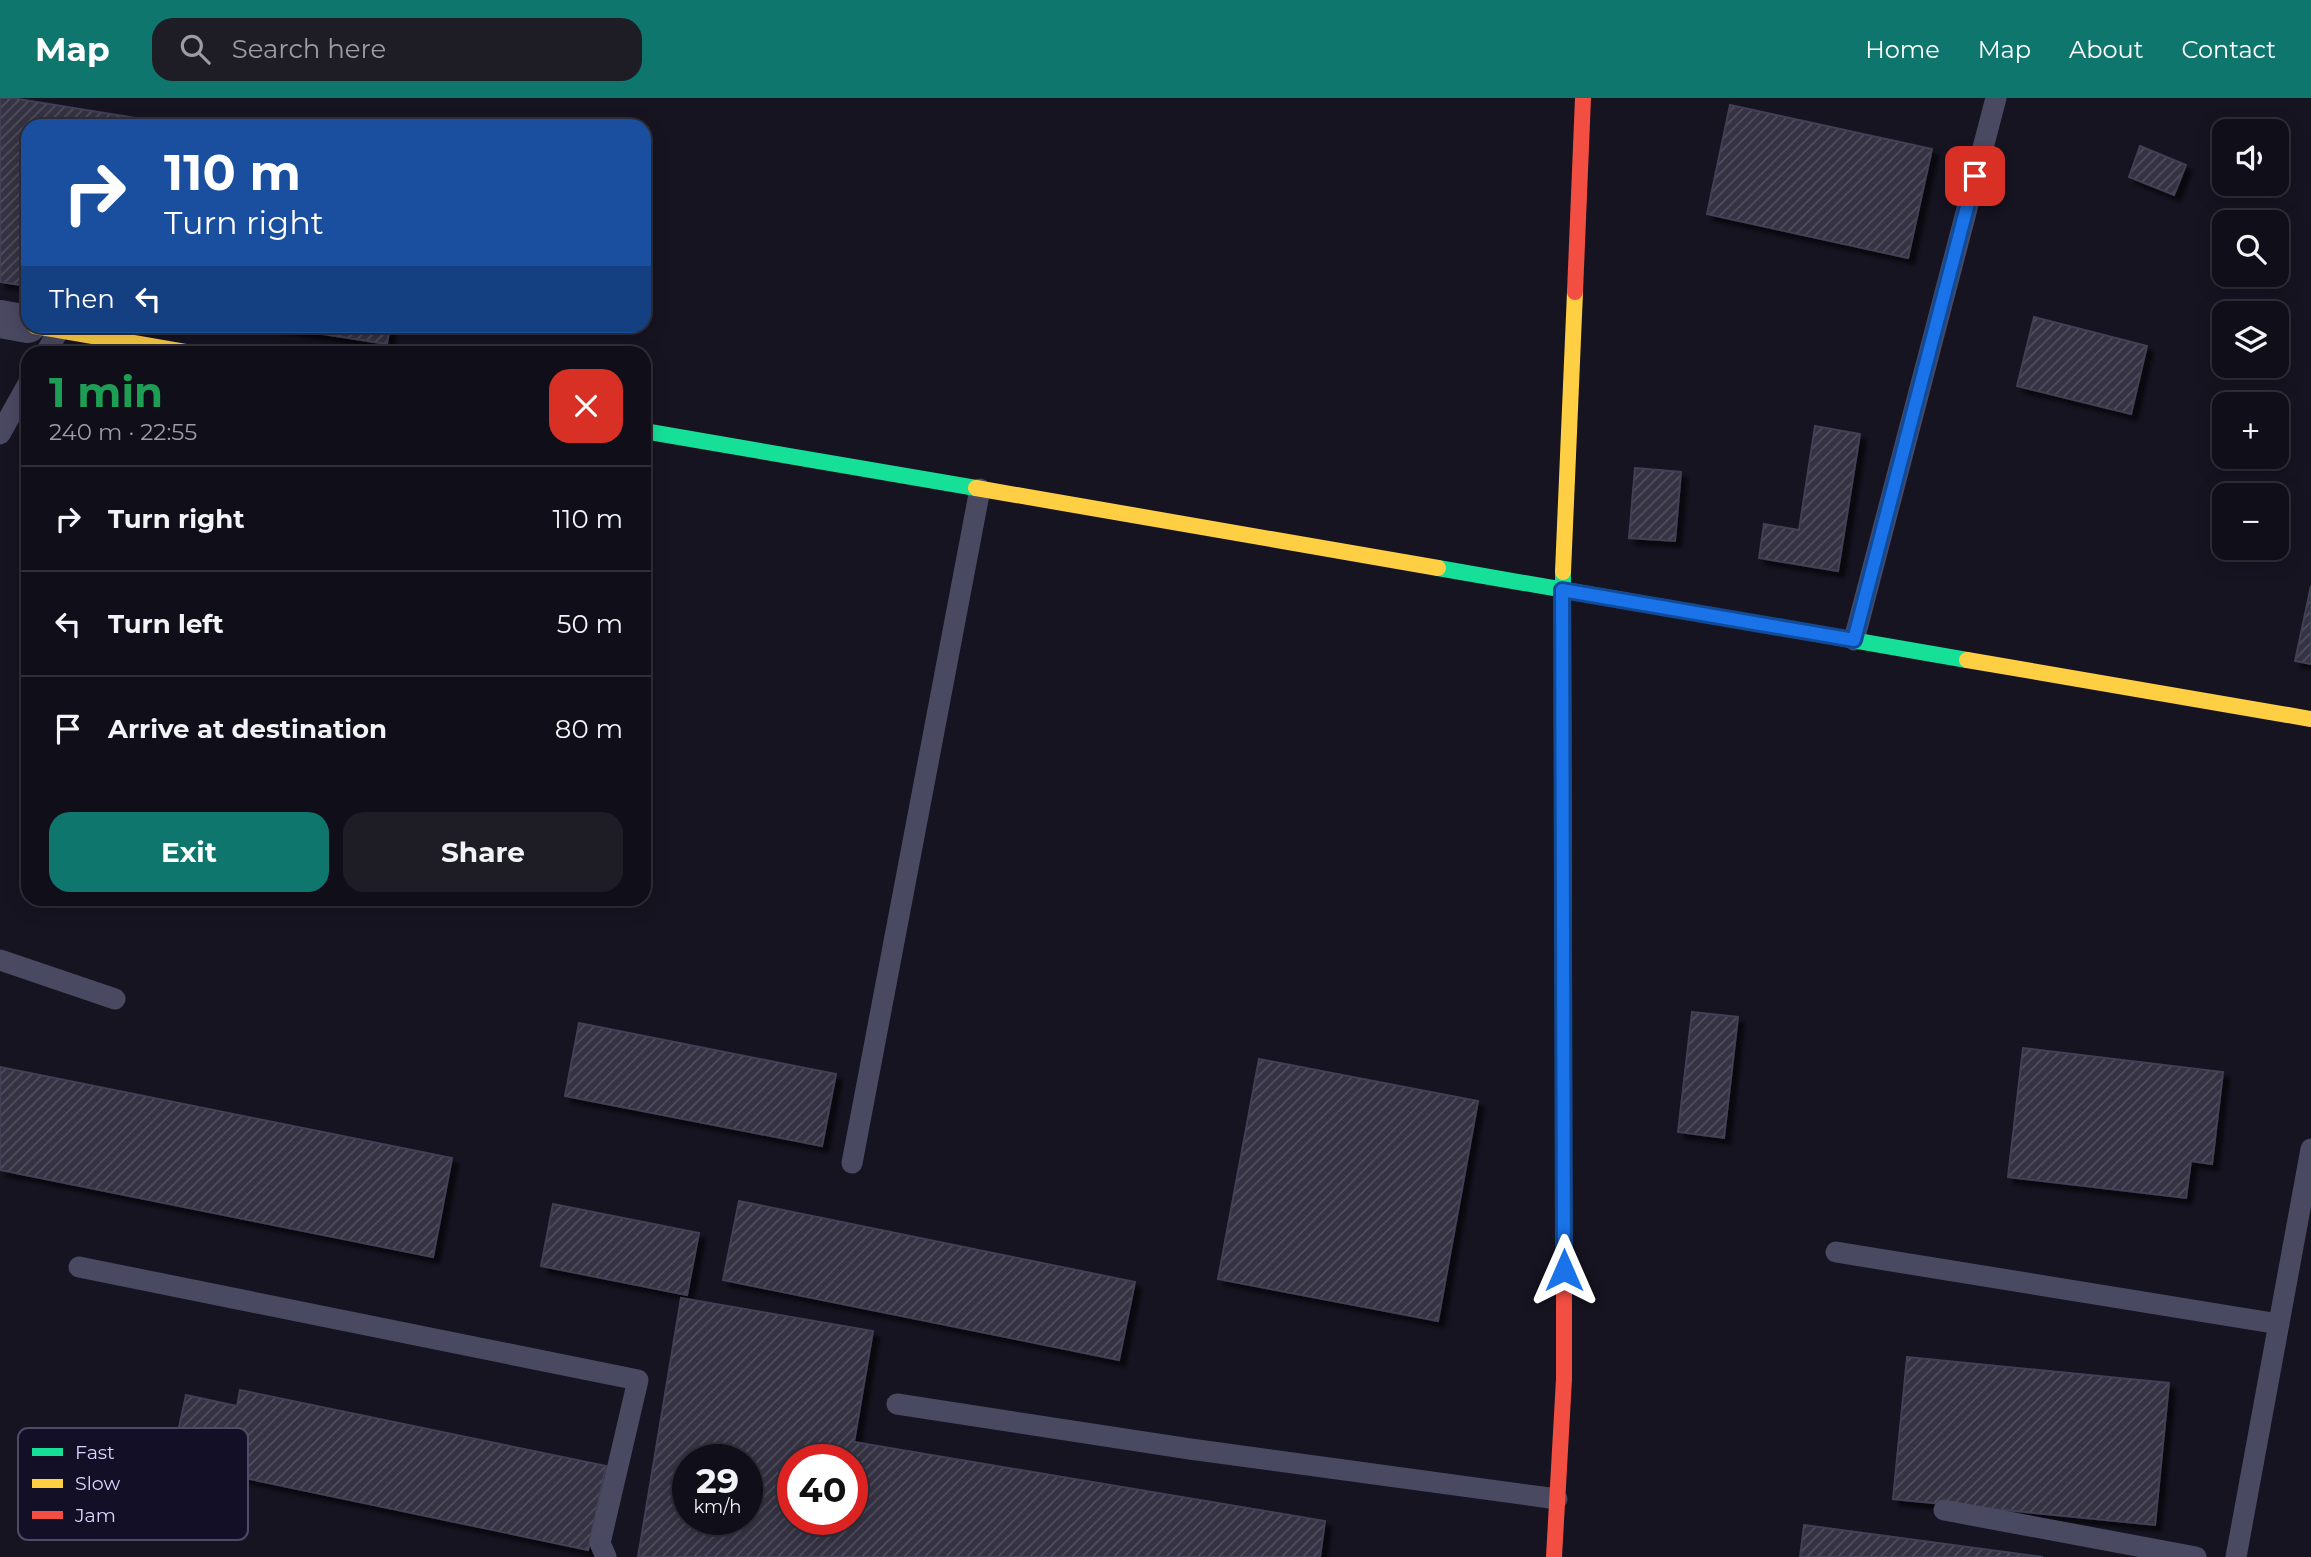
<!DOCTYPE html>
<meta charset="utf-8">
<style>
:root{--surface:#100f19;--page:#1e1d26;--text:#f1f3f6;--muted:#9c9ca2;--line:#302f38;--accent:#0f766e}
body{margin:0;font-family:Montserrat,sans-serif;background:var(--page);color:var(--text);height:100vh;display:flex;flex-direction:column;font-size:26px;white-space:nowrap}
*{box-sizing:border-box;margin:0}
p{font-size:23px;color:var(--muted)}
.icon{flex:none;width:38px;height:38px;fill:none;stroke:currentColor;stroke-width:2;stroke-linecap:round;stroke-linejoin:round}
.map{position:relative;flex:1;overflow:hidden}
.side{position:absolute;left:21px;top:248px;width:630px;height:560px;display:flex;flex-direction:column;background:var(--surface);border-radius:21px;box-shadow:0 4px 18px #0003,0 0 0 2px var(--line)}
.side>*{flex:none}
.guide{position:absolute;left:21px;top:21px;width:630px;height:214px;border-radius:21px;box-shadow:0 4px 18px #0003,0 0 0 2px var(--line);background:#1a4fa0;color:#fff;overflow:hidden}
.fabs{position:absolute;left:2212px;top:21px;display:grid;gap:14px}
.fabs a{display:grid;place-items:center;width:77px;height:77px;border-radius:14px;background:var(--surface);box-shadow:0 4px 18px #0003,0 0 0 2px var(--line);font-size:35px}
.speed{position:absolute;left:672px;top:1346px;display:flex;gap:14px;font-size:35px;font-weight:700;text-align:center}
.speed>*{display:grid;place-content:center;width:91px;height:91px;border-radius:50%;background:var(--surface);box-shadow:0 4px 18px #0003,0 0 0 2px var(--line);line-height:1}
.speed small{font-size:18px;font-weight:400}
.speed .limit{border:10px solid #d22;background:#fff;color:#111}
.pin{position:absolute;display:grid;place-items:center;width:60px;height:60px;color:#fff;margin:-30px;border-radius:14px;box-shadow:0 4px 10px #0006}
.me{position:absolute;width:77px;margin:-38px;rotate:0deg;stroke-linejoin:round;filter:drop-shadow(0 0 5px #0008)}
.turn{display:flex;align-items:center;gap:24px;height:147px;padding:0 28px;font-size:32px}
.turn .icon{width:91px;height:91px;stroke-width:2.5}
.turn b{display:block;font-size:49px;line-height:60px}
.then{display:flex;align-items:center;height:66px;padding:0 28px;background:#0003;gap:14px;font-size:26px}
.round{display:grid;place-items:center;flex:none;width:74px;height:74px;border-radius:21px;background:var(--page)}
.headline{display:flex;align-items:center;justify-content:space-between;height:119px;padding:0 28px}
h1{font-size:42px;font-weight:700;line-height:52px;color:#1e9e55}
.cta{display:flex;gap:14px;margin-top:auto;padding:14px 28px}
.cta a{flex:1;height:80px;border-radius:21px;background:var(--accent);color:#fff;font-size:28px;font-weight:700;line-height:80px;text-align:center}
.cta a+a{background:var(--page);color:var(--text)}
ul{padding:0;list-style:none}
li{display:flex;align-items:center;gap:21px;height:105px;padding:0 28px;border-top:2px solid var(--line)}
li div{flex:1}
li b{display:block;font-size:26px}
li em{font-style:normal}
header{display:flex;align-items:center;gap:42px;box-sizing:border-box;height:98px;padding:0 35px;background:var(--accent);color:#fff}
header strong{font-size:33px}
nav{display:flex;gap:38px;margin-inline-start:auto;font-size:24px}
.search{width:490px;height:63px;background:var(--page);display:flex;align-items:center;gap:18px;box-sizing:border-box;padding:0 24px;border-radius:21px;color:var(--muted);font-size:26px}
.map>svg:first-child{display:block}
</style>
<header>
<strong>Map</strong>
<div class="search"><svg class="icon" aria-label="search" viewBox="0 0 24 24"><circle cx="10" cy="10" r="6"/><path d="M15 15l6 6"/></svg>Search here</div>
<nav><a>Home</a><a>Map</a><a>About</a><a>Contact</a></nav>
</header>
<div class="map">
<svg width="2311" height="1459" viewBox="0 0 2311 1459">
<defs>
<pattern id="building-hatch" width="6" height="6" patternUnits="userSpaceOnUse" patternTransform="scale(1.75)"><rect width="6" height="6" fill="#343243"/><path d="M-1 1l2-2M0 6l6-6M5 7l2-2" fill="none" stroke="#514f5f"/></pattern>
<filter id="shadow"><feDropShadow dx="6" dy="6" stdDeviation="2" flood-color="#0009"/></filter>
</defs>
<rect width="100%" height="100%" fill="#161421"/>
<path fill="url(#building-hatch)" stroke="#433f54" stroke-width="2" fill-rule="evenodd" filter="url(#shadow)" d="M 0,0 L 12,0 L 185,28 L 28,28 L 28,188 L 0,184 Z
M 1730,7 L 1932,51 L 1908,160 L 1707,116 Z
M 2140,48 L 2186,67 L 2174,97 L 2129,79 Z
M 2034,219 L 2147,248 L 2131,316 L 2017,288 Z
M 272,228 L 390,228 L 387,246 Z
M 1815,328 L 1860,336 L 1838,473 L 1759,460 L 1764,426 L 1799,432 Z
M 1635,370 L 1681,374 L 1675,443 L 1629,440 Z
M 2311,488 L 2311,566 L 2295,563 Z
M 1692,914 L 1738,919 L 1724,1040 L 1678,1034 Z
M 579,925 L 836,976 L 822,1048 L 565,998 Z
M 2023,950 L 2223,974 L 2212,1066 L 2191,1063 L 2186,1100 L 2008,1079 Z
M 1259,961 L 1478,1003 L 1438,1223 L 1218,1181 Z
M 0,969 L 452,1060 L 433,1159 L 0,1072 Z
M 739,1103 L 1135,1184 L 1119,1262 L 723,1182 Z
M 553,1106 L 699,1135 L 687,1197 L 541,1168 Z
M 681,1200 L 873,1233 L 854,1344 L 1325,1423 L 1320,1459 L 638,1459 ZM 688,1362 L 747,1362 L 747,1421 L 688,1421 ZM 793,1362 L 852,1362 L 852,1421 L 793,1421 Z
M 1907,1259 L 2169,1285 L 2155,1427 L 1893,1401 Z
M 240,1292 L 606,1368 L 588,1452 L 221,1375 L 216,1395 L 167,1384 L 186,1297 L 237,1308 Z
M 1804,1427 L 2043,1459 L 1800,1459 Z"/>
<g fill="none" stroke-linecap="round" stroke-linejoin="round">
<path stroke="#4a4962" stroke-width="21" d="M 45,256 L 59,232
M 0,336 L 28,286
M 1854,542 L 1996,0
M 0,862 L 115,901
M 852,1065 L 980,391
M 1836,1154 L 2279,1226
M 79,1169 L 638,1282 L 600,1445 L 606,1459
M 897,1306 L 1190,1351 L 1557,1401
M 1944,1412 L 2196,1459
M 2236,1459 L 2311,1051"/>
<path stroke="#4a4962" stroke-width="38" d="M 0,221 L 28,226"/>
<path stroke="#16e098" stroke-width="16" d="M 644,333 L 976,390
M 1438,470 L 1967,562
M 1563,474 L 1564,1095"/>
<path stroke="#ffcf43" stroke-width="16" d="M 35,228 L 197,256
M 976,390 L 1438,470
M 1563,474 L 1575,194
M 1967,562 L 2311,621"/>
<path stroke="#f24e42" stroke-width="16" d="M 1575,194 L 1583,0
M 1554,1459 L 1564,1281 L 1564,1095"/>
</g>
<g fill="none" stroke-linecap="round" stroke-linejoin="round">
<g stroke="#114b97" stroke-width="18">
<path id="route" d="M 1564,1172 L 1562,492 L 1854,542 L 1975,78"/>
</g>
<use href="#route" stroke="#1a73e8" stroke-width="12"/>
</g>
<rect x="18" y="1330" width="230" height="112" rx="10" fill="#130f26" stroke="#4e4a67" stroke-width="2"/>
<rect x="32" y="1350" width="31" height="8" fill="#16e098"/>
<rect x="32" y="1381" width="31" height="9" fill="#ffcf43"/>
<rect x="32" y="1413" width="31" height="8" fill="#f24e42"/>
<g font-size="19" fill="#d9d4ff">
<text x="75" y="1361">Fast</text>
<text x="75" y="1392">Slow</text>
<text x="75" y="1424">Jam</text>
</g>
</svg>
<div class="fabs">
<a><svg class="icon" aria-label="sound" viewBox="0 0 24 24"><path d="M4 9h4l5-4v14l-5-4H4zM17 9q2 3 0 6"/></svg></a>
<a><svg class="icon" aria-label="search" viewBox="0 0 24 24"><circle cx="10" cy="10" r="6"/><path d="M15 15l6 6"/></svg></a>
<a><svg class="icon" aria-label="layers" viewBox="0 0 24 24"><path d="M12 4l9 5-9 5-9-5zM3 14l9 5 9-5"/></svg></a>
<a>+</a>
<a>−</a>
</div>
<div class="speed"><div>29<small>km/h</small></div><div class="limit">40</div></div>
<div class="pin" style="left:1975px;top:78px;background:#d93025"><svg class="icon" aria-label="arrive" viewBox="0 0 24 24"><path d="M6 21V4h12l-3 4 3 4H6"/></svg></div>
<svg class="me" style="left:1564px;top:1172px" viewBox="-20 -20 40 40"><path d="M0-17L14 15 0 8-14 15z" fill="#1a73e8" stroke="#fff" stroke-width="4"/></svg>
<div class="guide">
<div class="turn"><svg class="icon" aria-label="right" viewBox="0 0 24 24"><path d="M7 20v-9h11M14 6l5 5-5 5"/></svg><div><b>110 m</b>Turn right</div></div>
<div class="then">Then<svg class="icon" aria-label="left" viewBox="0 0 24 24"><path d="M17 20v-9H6M10 6l-5 5 5 5"/></svg></div>
</div>
<section class="side">
<div class="headline"><div><h1>1 min</h1><p>240 m · 22:55</p></div><a class="round" style="background:#d93025;color:#fff"><svg class="icon" aria-label="close" viewBox="0 0 24 24"><path d="M6 6l12 12M18 6L6 18"/></svg></a></div>
<ul>
<li><svg class="icon" aria-label="right" viewBox="0 0 24 24"><path d="M7 20v-9h11M14 6l5 5-5 5"/></svg><div><b>Turn right</b></div><em>110 m</em></li>
<li><svg class="icon" aria-label="left" viewBox="0 0 24 24"><path d="M17 20v-9H6M10 6l-5 5 5 5"/></svg><div><b>Turn left</b></div><em>50 m</em></li>
<li><svg class="icon" aria-label="arrive" viewBox="0 0 24 24"><path d="M6 21V4h12l-3 4 3 4H6"/></svg><div><b>Arrive at destination</b></div><em>80 m</em></li>
</ul>
<div class="cta"><a>Exit</a><a>Share</a></div>
</section>
</div>
